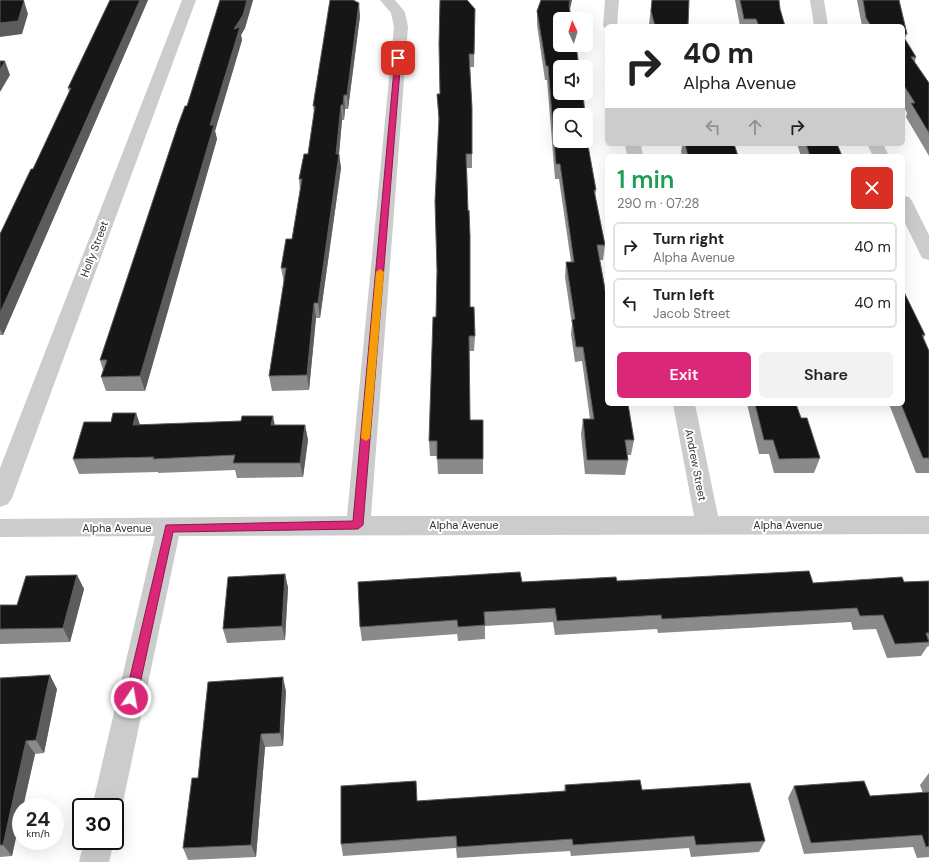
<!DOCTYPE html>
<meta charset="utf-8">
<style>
:root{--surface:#fff;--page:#f2f2f2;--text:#222;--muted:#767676;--line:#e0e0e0;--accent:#db2777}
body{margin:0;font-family:"DM Sans",sans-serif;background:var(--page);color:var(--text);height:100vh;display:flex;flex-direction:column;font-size:15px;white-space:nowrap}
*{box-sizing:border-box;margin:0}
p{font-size:13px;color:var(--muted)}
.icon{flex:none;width:22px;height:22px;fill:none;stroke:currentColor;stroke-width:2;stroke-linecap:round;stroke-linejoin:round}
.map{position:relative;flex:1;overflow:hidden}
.sheet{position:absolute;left:605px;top:154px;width:300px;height:252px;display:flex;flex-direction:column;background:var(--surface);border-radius:6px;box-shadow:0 4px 16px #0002}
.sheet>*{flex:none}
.hud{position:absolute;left:605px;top:24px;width:300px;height:122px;border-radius:6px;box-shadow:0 4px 16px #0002;background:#fff;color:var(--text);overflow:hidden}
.needle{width:26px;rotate:356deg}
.fabs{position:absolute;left:553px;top:12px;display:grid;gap:8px}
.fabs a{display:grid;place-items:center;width:40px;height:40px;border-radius:6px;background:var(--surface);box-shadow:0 4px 16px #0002;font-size:20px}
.speed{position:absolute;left:12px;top:798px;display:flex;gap:8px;font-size:20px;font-weight:700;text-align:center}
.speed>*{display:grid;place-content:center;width:52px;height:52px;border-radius:50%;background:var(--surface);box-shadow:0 4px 16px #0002;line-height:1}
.speed small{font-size:10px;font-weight:400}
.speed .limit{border:2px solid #111;border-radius:6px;background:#fff;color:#111}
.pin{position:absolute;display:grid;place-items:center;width:34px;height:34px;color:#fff;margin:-17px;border-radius:8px;box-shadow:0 2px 6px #0006}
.me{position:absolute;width:44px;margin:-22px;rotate:12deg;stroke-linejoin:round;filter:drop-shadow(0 0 3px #0008)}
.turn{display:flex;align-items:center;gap:14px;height:84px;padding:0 12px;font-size:18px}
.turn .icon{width:52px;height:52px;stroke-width:2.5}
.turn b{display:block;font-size:28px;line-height:34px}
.lanes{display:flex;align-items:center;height:38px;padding:0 12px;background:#0003;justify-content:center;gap:20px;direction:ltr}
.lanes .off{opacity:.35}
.round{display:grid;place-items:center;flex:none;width:42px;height:42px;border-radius:6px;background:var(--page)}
.summary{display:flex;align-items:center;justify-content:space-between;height:68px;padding:0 12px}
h1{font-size:24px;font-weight:600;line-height:30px;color:#1e9e55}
.cta{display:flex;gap:8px;margin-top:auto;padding:8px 12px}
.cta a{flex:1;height:46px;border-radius:6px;background:var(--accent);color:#fff;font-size:16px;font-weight:600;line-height:46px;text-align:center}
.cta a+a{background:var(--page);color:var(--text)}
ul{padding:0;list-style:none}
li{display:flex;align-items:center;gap:12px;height:50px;margin:0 8px 6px;padding:0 4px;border:2px solid var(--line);border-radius:6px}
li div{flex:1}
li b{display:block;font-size:15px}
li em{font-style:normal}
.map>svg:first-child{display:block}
</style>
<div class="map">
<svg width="929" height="862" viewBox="0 0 929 862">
<rect width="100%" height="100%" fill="#fff"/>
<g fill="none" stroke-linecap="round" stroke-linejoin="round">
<path fill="#ccc" fill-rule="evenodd" d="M 182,0 L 196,0 L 12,498 L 8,504 L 0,507 L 0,468 Z
M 380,0 L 395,0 L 405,12 L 408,27 L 371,516 L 694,516 L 673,404 L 695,404 L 718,516 L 929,516 L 929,534 L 179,536 L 122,807 L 117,817 L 115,818 L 115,807 L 92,807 L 155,536 L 0,537 L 0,519 L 347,516 L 394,27 L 391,13 Z
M 605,0 L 619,0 L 617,26 L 607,26 L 607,30 L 603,26 Z
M 810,0 L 824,0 L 828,26 L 814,26 Z
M 625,144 L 641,144 L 643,156 L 627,156 Z
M 867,144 L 883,144 L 889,156 L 873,156 Z
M 903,196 L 909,197 L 912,201 L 929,235 L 929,260 L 922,258 L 920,254 L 903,219 Z
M 84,841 L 114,841 L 109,862 L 79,862 Z"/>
</g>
<path fill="#8a8a8a" d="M 110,0 L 148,0 L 3,335 L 0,335 L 0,234 L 33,169 L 69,92 L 68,88 Z
M 220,0 L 253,0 L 245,28 L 241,35 L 242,40 L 215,131 L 217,139 L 145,391 L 106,391 L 101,377 L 103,370 L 100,360 L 187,106 Z
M 652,0 L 688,26 L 650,26 L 649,24 Z
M 735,0 L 779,0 L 780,9 L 785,26 L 740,26 Z
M 857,0 L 899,0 L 907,34 L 905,39 L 916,57 L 915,62 L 929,83 L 929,156 L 906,117 L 907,113 L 903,105 L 903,26 L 862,26 Z
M 475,9 L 474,67 L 470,67 L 472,108 L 472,168 L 467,168 L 470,307 L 475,336 L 474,351 L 469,351 L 470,420 L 483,459 L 483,474 L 438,474 L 437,456 L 430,456 L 429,441 L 436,317 L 437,273 L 439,123 L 437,94 L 440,94 Z
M 570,10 L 587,140 L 596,190 L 595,196 L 605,245 L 603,260 L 600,260 L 634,440 L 631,455 L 627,455 L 628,460 L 625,475 L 585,474 L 581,434 L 583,419 L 590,419 L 582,361 L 575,362 L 571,334 L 572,324 L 565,277 L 566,262 L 571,262 L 559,179 L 555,179 L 547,80 L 545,80 L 537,25 L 537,11 Z
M 360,16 L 348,109 L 345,109 L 344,120 L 342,120 L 339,154 L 341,168 L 320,318 L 316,318 L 309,390 L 272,391 L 269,376 L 284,283 L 281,268 L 292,239 L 300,191 L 299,179 L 308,154 L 314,112 L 313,106 Z
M 681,144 L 734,144 L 738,156 L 682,156 L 681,151 L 682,146 Z
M 797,144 L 837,144 L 842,156 L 801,156 Z
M 903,290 L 925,335 L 923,339 L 929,351 L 929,473 L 916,473 L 889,404 L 903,404 Z
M 747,404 L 796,404 L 801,418 L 820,458 L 814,473 L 774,473 L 769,454 L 759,454 Z
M 136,413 L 140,425 L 305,425 L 308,440 L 303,477 L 237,478 L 235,470 L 158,473 L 158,472 L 79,474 L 73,459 L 111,422 Z
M 285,574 L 288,588 L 285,640 L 227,643 L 223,629 Z
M 77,575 L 84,589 L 70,642 L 0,644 L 0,605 L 17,605 Z
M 617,581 L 813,583 L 904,582 L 929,581 L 929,646 L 927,647 L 921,656 L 887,658 L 876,629 L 853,630 L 851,622 L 658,633 L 657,629 L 555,635 L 553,622 L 485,626 L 485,639 L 458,641 L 457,634 L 362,641 L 360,627 L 522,582 Z
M 0,678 L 57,689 L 44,753 L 35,754 L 23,807 L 21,807 L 12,856 L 0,857 Z
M 286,691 L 283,746 L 265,747 L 256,857 L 188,860 L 183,848 L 198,778 Z
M 929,773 L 929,857 L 917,858 L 913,847 L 804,854 L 788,798 L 794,786 L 870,796 L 923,793 L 920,785 Z
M 565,785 L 642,790 L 765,841 L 759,852 L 691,857 L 689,848 L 571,856 L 570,851 L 457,858 L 456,848 L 343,856 L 341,844 L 564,791 Z"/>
<path fill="#5c5c5c" d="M 140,0 L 148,0 L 3,335 L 0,329 L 0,313 Z
M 247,0 L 253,0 L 245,28 L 241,35 L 242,40 L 215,131 L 217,139 L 145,391 L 140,376 L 210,125 L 234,29 Z
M 570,0 L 572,0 L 568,18 L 569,5 Z
M 24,1 L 28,14 L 22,34 L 0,37 L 0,23 Z
M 359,3 L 360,16 L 348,109 L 347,95 Z
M 5,61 L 10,75 L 0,92 L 0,70 Z
M 344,95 L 345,109 L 344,120 L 343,105 Z
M 341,105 L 342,120 L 338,165 L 339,154 L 341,168 L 320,318 L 318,303 Z
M 314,303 L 316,318 L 309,390 L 307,375 Z
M 136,413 L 141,428 L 133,425 Z
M 273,416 L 276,431 L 271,425 Z
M 305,425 L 308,440 L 303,477 L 300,463 Z
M 285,574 L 288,588 L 285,640 L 282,626 Z
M 77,575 L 84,589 L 70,642 L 63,628 Z
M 50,675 L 57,689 L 44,753 L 36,740 Z
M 283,677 L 286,691 L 283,746 L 280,733 Z
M 261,734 L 265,747 L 256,857 L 251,845 Z
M 26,741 L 35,754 L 23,807 L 21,807 L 21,816 L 12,856 L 3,845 Z"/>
<path fill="#161616" stroke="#5c5c5c" d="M 0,0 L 23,0 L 24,1 L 18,21 L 0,23 Z
M 110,0 L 140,0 L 0,313 L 0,234 L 31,169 L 33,169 L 71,88 L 68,88 Z
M 220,0 L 247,0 L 243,15 L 234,29 L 240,27 L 210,125 L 214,125 L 140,376 L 101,377 L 107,360 L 100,360 L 178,125 L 185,106 L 187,106 Z
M 330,0 L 353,0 L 359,3 L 347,95 L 344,95 L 343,105 L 341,105 L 336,154 L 339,154 L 318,303 L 314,303 L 307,375 L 269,376 L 286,268 L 281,268 L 286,239 L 292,239 L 302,179 L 299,179 L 304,154 L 308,154 L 315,106 L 313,106 Z
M 440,0 L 467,0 L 475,9 L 474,54 L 469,54 L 472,108 L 472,154 L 466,154 L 468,211 L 469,210 L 470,236 L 470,307 L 474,307 L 475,336 L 469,336 L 470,420 L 483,420 L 483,459 L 437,459 L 437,441 L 429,441 L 433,317 L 436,317 L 437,271 L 435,201 L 439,118 L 437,94 L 440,94 L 439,44 Z
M 541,0 L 570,0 L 569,5 L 571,19 L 560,19 L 560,45 L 576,45 L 579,67 L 560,67 L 560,93 L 583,93 L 585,115 L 560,115 L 560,141 L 586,141 L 586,126 L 587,140 L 596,190 L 594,190 L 605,245 L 597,245 L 607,301 L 607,404 L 628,404 L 634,440 L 625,440 L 628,460 L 587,460 L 583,419 L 594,419 L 583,347 L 576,347 L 572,320 L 575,319 L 566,262 L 574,262 L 560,164 L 556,164 L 548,66 L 546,66 L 537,11 Z
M 652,0 L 689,0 L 688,26 L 655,26 L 651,11 Z
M 740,0 L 779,0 L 780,9 L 785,26 L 759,26 L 756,19 L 744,19 Z
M 863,0 L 899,0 L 907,34 L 903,34 L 903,26 L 871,26 L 866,18 Z
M 903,36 L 916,57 L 911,57 L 929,83 L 929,133 L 911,103 L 915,103 L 903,84 Z
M 0,61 L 5,61 L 0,70 Z
M 685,144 L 734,144 L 738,156 L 688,156 Z
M 806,144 L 837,144 L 842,156 L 810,156 Z
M 903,290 L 925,335 L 922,335 L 929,351 L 929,458 L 923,458 L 901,404 L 903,404 Z
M 755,404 L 796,404 L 801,418 L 807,418 L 820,458 L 779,459 L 773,440 L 764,440 Z
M 113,413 L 136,413 L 133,425 L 241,421 L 242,416 L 273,416 L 271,425 L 305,425 L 300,463 L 233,463 L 235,455 L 153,459 L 154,457 L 73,459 L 84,422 L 111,422 Z
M 809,571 L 813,583 L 902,577 L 904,582 L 929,581 L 929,633 L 926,633 L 929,642 L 895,644 L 883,615 L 860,616 L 857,608 L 662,619 L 661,615 L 557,621 L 555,608 L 484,612 L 485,625 L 458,627 L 457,620 L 360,627 L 358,582 L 520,572 L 522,582 L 616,577 L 617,581 Z
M 285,574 L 282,626 L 223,629 L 228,577 Z
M 77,575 L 63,628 L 0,629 L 0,605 L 17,605 L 26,576 Z
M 50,675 L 36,740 L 26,741 L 3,845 L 0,845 L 0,678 Z
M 283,677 L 280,733 L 261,734 L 251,845 L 183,848 L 192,778 L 198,778 L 208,682 Z
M 640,780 L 642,790 L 750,783 L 765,841 L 696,845 L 694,836 L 573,845 L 572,839 L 457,847 L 456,836 L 341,844 L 341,786 L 416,781 L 417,801 L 566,791 L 565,785 Z
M 864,781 L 870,796 L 929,792 L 929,846 L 926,847 L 922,835 L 811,843 L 794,786 Z"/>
<path fill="#db2777" stroke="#8e194d" d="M 398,56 L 401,58 L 363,525 L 358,529 L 173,532 L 137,698 L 135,702 L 131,704 L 127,702 L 125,698 L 166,525 L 353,521 L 395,58 Z"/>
<path fill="#f59e0b" d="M 380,269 L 384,272 L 370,438 L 366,441 L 361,438 L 376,272 Z"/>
<g text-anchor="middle" stroke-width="4" stroke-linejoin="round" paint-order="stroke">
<g font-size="11" fill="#2f2f2f" stroke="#fff">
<text transform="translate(94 249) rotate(-69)" y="4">Holly Street</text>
<text transform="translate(696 465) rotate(79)" y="4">Andrew Street</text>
<text x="464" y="529">Alpha Avenue</text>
<text x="788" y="529">Alpha Avenue</text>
<text x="117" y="532">Alpha Avenue</text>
</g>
</g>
</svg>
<div class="fabs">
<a><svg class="needle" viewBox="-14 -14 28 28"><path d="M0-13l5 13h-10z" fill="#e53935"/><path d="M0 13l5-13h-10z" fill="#767676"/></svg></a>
<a><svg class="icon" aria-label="sound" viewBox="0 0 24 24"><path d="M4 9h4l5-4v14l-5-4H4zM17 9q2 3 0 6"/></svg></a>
<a><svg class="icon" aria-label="search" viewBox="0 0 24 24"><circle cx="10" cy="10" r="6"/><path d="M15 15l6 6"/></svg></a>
</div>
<div class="speed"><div>24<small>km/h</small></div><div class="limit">30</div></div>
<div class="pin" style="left:398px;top:58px;background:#d93025"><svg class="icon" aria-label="arrive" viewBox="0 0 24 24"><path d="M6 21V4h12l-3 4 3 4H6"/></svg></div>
<svg class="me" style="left:131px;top:698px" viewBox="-20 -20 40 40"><circle r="17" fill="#db2777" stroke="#fff" stroke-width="3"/><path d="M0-11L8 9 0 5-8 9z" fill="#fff"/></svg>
<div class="hud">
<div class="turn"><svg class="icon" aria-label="right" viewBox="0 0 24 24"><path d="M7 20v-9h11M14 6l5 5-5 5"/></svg><div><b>40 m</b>Alpha Avenue</div></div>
<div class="lanes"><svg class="icon off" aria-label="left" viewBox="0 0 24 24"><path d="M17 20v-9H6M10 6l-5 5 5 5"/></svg><svg class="icon off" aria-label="ahead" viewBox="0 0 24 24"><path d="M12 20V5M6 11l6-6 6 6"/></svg><svg class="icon" aria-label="right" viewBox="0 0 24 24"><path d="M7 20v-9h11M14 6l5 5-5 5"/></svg></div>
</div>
<section class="sheet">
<div class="summary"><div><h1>1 min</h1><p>290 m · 07:28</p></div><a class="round" style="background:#d93025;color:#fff"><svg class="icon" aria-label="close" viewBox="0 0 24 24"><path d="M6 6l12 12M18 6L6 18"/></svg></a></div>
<ul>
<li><svg class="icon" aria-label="right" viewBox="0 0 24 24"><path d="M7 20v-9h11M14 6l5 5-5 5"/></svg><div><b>Turn right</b><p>Alpha Avenue</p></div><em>40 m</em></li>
<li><svg class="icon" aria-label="left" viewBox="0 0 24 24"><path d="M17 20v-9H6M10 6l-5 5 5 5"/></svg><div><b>Turn left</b><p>Jacob Street</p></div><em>40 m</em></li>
</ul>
<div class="cta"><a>Exit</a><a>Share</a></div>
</section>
</div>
